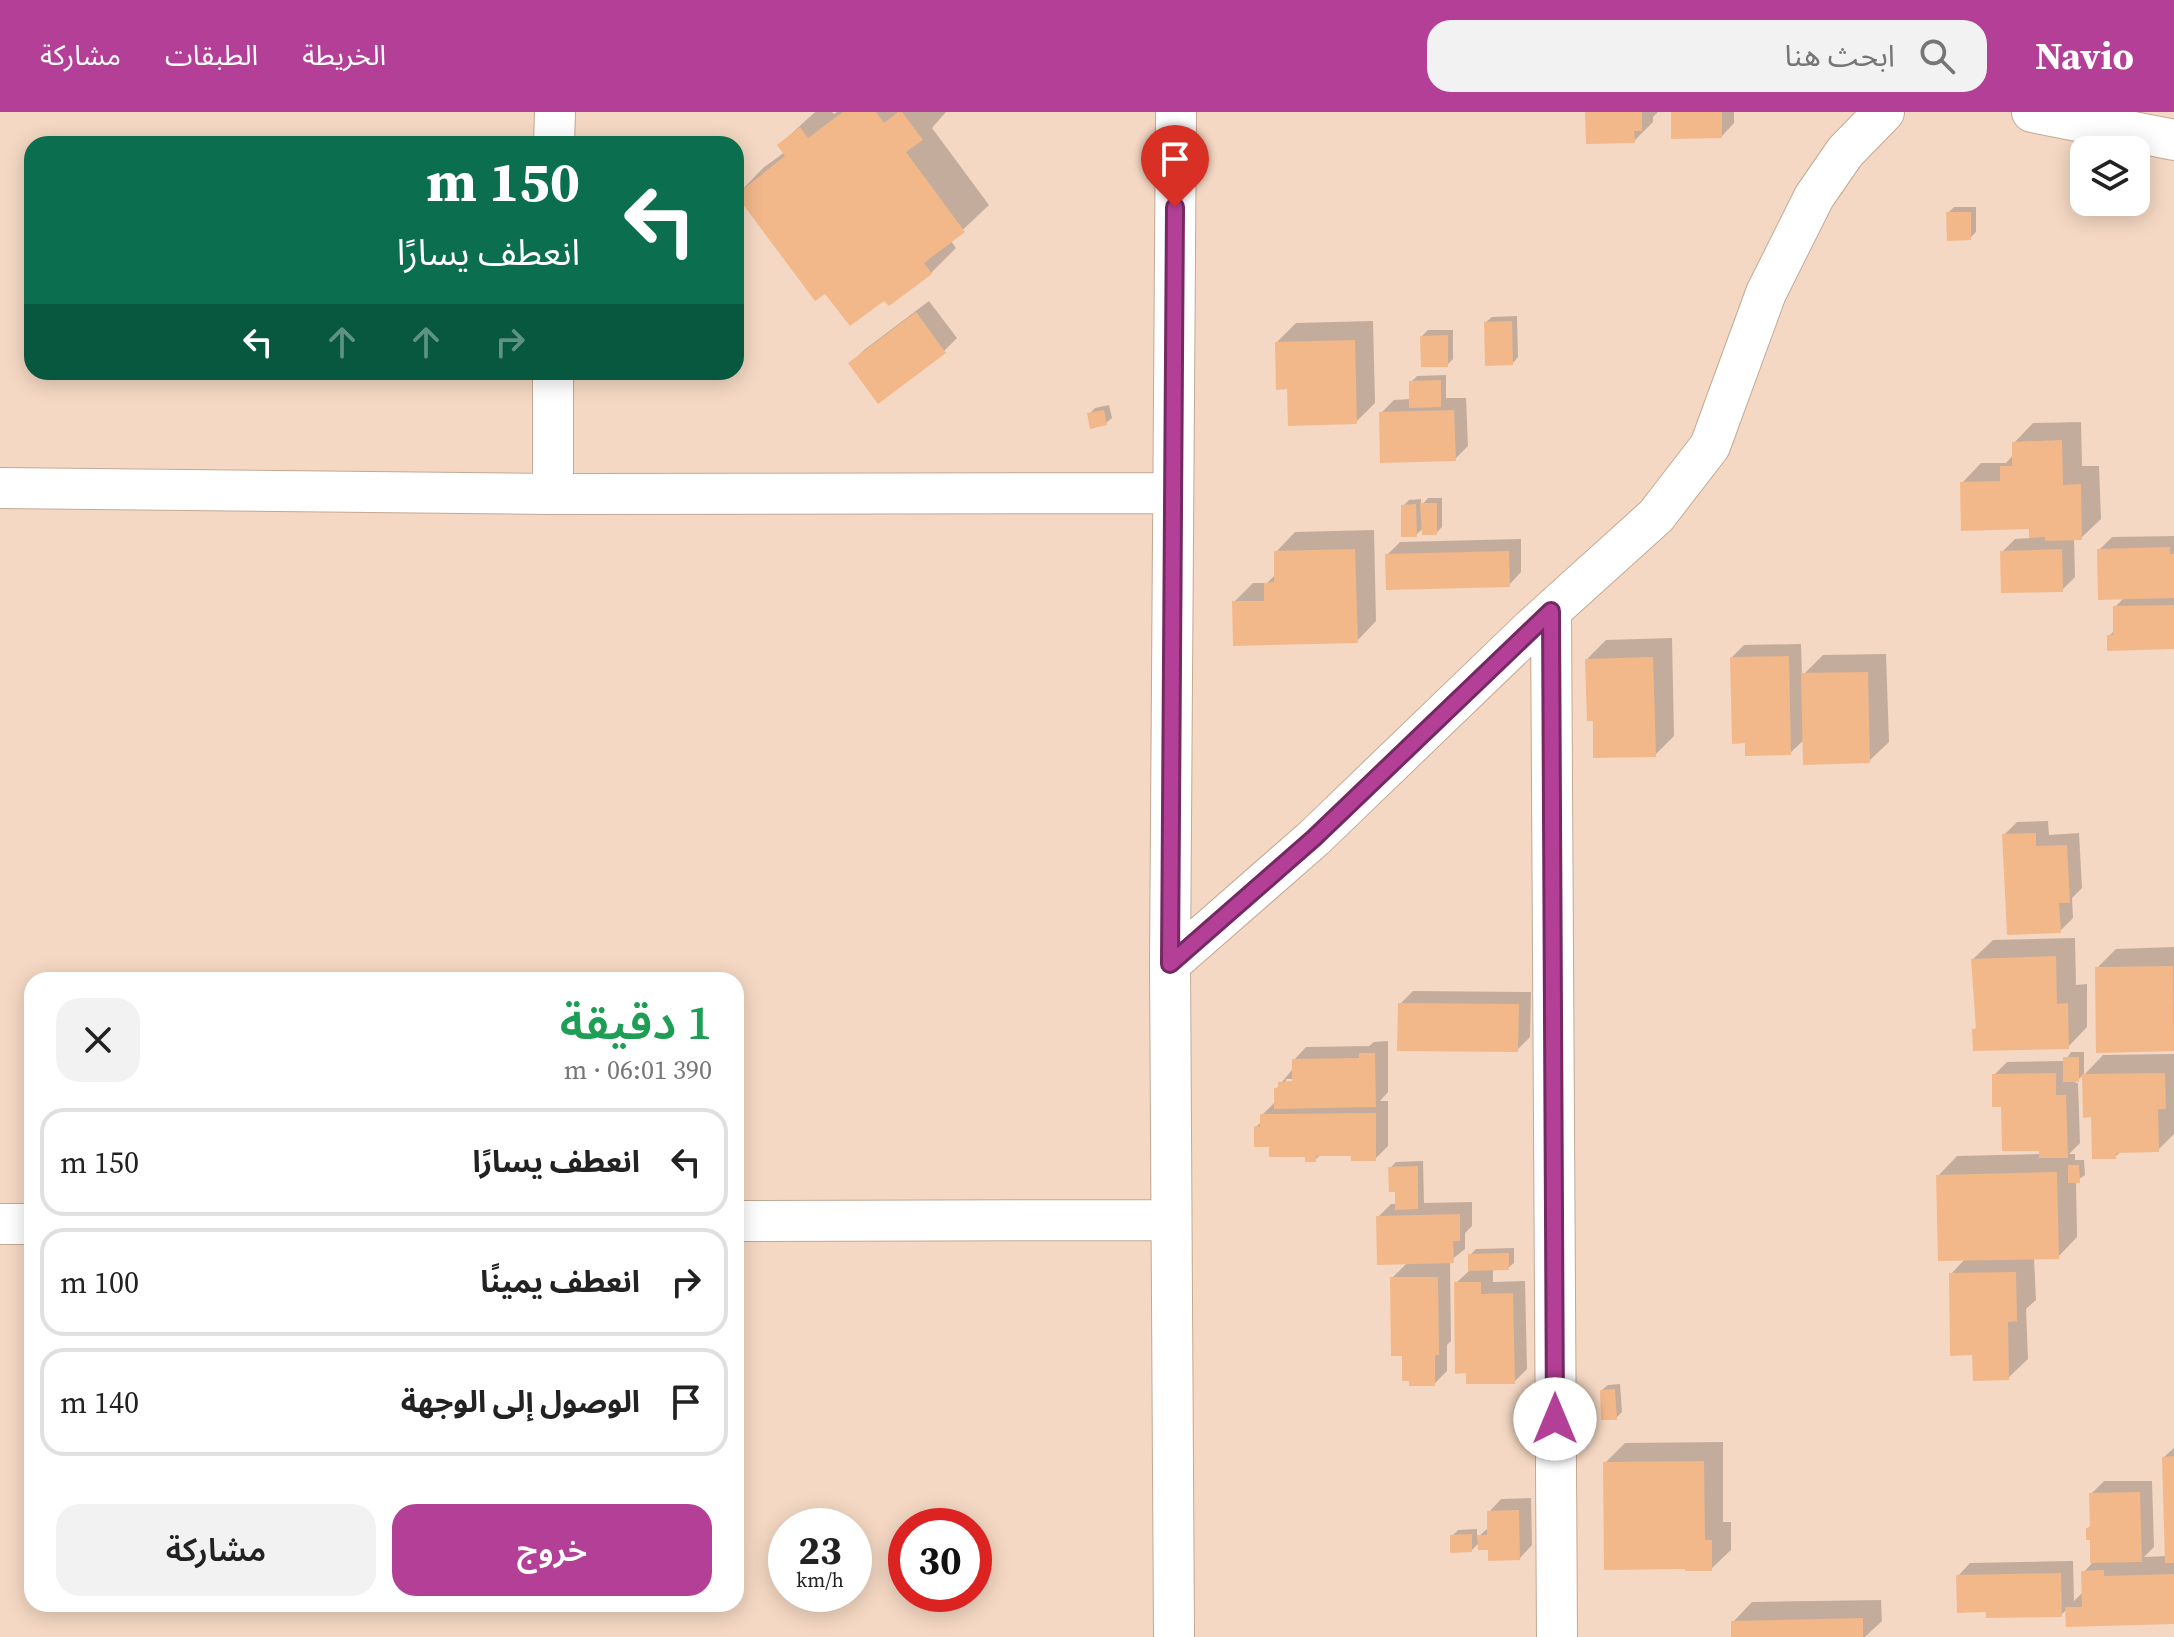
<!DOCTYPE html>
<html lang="ar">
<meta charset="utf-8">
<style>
:root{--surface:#fff;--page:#f2f2f2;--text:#222;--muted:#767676;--line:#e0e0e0;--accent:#b43f97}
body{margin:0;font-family:"Source Serif 4","Noto Sans Arabic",serif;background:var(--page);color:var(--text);direction:rtl;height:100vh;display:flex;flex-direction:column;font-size:30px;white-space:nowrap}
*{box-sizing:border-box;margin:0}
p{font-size:26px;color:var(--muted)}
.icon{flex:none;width:44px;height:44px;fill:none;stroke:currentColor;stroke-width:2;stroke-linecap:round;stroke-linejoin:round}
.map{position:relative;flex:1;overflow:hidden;direction:ltr}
.side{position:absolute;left:24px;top:860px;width:720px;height:640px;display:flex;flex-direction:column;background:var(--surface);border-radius:24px;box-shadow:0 4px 20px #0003;direction:rtl}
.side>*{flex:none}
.banner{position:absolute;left:24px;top:24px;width:720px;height:244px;border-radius:24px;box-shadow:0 4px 20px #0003;direction:rtl;background:#0b6e4f;color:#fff;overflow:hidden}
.tools{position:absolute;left:2070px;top:24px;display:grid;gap:16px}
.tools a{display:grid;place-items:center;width:80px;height:80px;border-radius:16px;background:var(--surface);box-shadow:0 4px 20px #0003;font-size:40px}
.speed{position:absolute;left:768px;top:1396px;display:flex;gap:16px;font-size:40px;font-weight:700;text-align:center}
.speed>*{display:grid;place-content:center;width:104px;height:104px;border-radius:50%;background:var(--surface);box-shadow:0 4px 20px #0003;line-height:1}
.speed small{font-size:20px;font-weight:400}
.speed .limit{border:12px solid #d22;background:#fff;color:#111}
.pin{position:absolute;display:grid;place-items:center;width:68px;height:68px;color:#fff;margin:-82px -34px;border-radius:50% 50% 50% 0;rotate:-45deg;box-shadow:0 0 8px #0007}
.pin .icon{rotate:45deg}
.me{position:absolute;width:88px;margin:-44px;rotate:0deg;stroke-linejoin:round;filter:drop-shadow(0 0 6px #0008)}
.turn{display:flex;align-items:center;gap:28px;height:168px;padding:0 32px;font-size:36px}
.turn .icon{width:104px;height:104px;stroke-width:2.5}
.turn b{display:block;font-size:56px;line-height:68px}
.lanes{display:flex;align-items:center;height:76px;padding:0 32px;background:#0003;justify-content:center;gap:40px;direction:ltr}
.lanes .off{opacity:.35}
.round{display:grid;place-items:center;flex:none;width:84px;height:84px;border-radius:24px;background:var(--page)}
.head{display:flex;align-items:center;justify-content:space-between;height:136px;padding:0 32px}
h1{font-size:48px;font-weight:600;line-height:60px;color:#1e9e55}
.action{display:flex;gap:16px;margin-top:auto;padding:16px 32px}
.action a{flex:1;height:92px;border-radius:24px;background:var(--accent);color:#fff;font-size:32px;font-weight:600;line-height:92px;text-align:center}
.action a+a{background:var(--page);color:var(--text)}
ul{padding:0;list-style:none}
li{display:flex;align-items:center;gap:24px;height:108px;margin:0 16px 12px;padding:0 16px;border:4px solid var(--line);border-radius:24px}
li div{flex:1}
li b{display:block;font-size:30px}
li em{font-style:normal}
header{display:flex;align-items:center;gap:48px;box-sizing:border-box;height:112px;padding:0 40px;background:var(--accent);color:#fff}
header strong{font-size:38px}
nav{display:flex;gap:44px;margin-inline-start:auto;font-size:28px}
.search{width:560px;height:72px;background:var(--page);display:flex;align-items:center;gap:20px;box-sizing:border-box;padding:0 28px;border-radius:24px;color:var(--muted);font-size:30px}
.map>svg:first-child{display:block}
</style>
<header>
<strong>Navio</strong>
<div class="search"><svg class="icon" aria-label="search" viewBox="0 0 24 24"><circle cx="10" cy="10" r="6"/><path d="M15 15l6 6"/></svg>ابحث هنا</div>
<nav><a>الخريطة</a><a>الطبقات</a><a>مشاركة</a></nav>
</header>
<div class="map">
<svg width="2174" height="1525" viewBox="0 0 2174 1525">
<rect width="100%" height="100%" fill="#f4d8c3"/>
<path fill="#0003" fill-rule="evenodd" d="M 815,0 L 832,0 L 834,2 L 837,0 L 946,0 L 932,16 L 989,93 L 951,129 L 956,136 L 931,161 L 884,186 L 826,179 L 816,187 L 738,82 L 763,56 L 785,40 L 779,33 Z
M 1587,0 L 1658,0 L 1653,5 L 1653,10 L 1634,29 Z
M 1673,0 L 1734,0 L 1734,11 L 1722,24 Z
M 1954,95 L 1976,95 L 1976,120 L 1970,126 L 1948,101 Z
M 929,189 L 957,226 L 944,239 L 851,251 L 864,238 Z
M 1517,204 L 1518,245 L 1513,251 L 1486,210 L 1492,205 Z
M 1373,209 L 1375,291 L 1356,310 L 1289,275 L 1277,230 L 1296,211 Z
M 1428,218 L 1453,218 L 1453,247 L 1447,253 L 1422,224 Z
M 1446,263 L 1446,286 L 1466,286 L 1468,334 L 1455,347 L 1381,301 L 1394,288 L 1411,287 L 1411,270 L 1417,264 Z
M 1109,293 L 1112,306 L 1106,311 L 1089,302 L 1095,296 Z
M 2081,310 L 2082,354 L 2099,354 L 2101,407 L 2081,426 L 2074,426 L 2075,465 L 2062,478 L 2002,440 L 2015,427 L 2031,426 L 2031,415 L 1962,371 L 1981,351 L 2006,351 L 2014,342 L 2014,331 L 2033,311 Z
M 1428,386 L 1442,386 L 1442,415 L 1436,421 L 1423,416 L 1416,423 L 1403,394 L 1409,388 L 1421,387 L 1421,394 Z
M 1374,418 L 1376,509 L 1357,529 L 1234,490 L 1253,471 L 1267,471 L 1276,462 L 1276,440 L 1295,420 Z
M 2174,424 L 2174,535 L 2109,524 L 2115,518 L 2115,495 L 2125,485 L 2099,438 L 2112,425 Z
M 1521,427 L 1521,460 L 1509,473 L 1387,443 L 1400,430 Z
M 1672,526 L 1674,624 L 1655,643 L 1595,607 L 1587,547 L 1606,528 Z
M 1801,532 L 1802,564 L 1823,543 L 1886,542 L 1889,630 L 1869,649 L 1805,627 L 1790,641 L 1747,629 L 1732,545 L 1744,533 Z
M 2048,709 L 2049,723 L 2079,721 L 2082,776 L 2072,786 L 2073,806 L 2060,819 L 2004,723 L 2017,710 Z
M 2075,826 L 2076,873 L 2087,872 L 2087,915 L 2068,935 L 1974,918 L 1978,914 L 1973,847 L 1993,828 Z
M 2174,835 L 2174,937 L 2098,939 L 2097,856 L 2116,837 Z
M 1413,879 L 1531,880 L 1530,925 L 1517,938 L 1400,892 Z
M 1388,929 L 1388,980 L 1380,989 L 1388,989 L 1388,1034 L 1375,1047 L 1353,1042 L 1321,1042 L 1315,1048 L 1308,1043 L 1271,1033 L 1256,1015 L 1262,1009 L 1262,1003 L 1276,989 L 1276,977 L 1292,958 L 1294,948 L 1306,935 L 1369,934 L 1374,930 ZM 1286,967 L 1302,967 L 1286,972 Z
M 2071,940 L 2084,940 L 2084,963 L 2103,943 L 2174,942 L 2174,1022 L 2158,1038 L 2121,1039 L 2115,1045 L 2093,1003 L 2084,962 L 2075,971 L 2078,971 L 2080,1031 L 2069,1042 L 2075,1042 L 2075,1048 L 2084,1048 L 2085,1063 L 2076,1069 L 2077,1125 L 2058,1145 L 2034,1145 L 2036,1188 L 2026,1197 L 2028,1247 L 2008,1266 L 1974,1241 L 1951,1162 L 1965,1147 L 1938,1064 L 1957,1044 L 2041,1042 L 2041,1037 L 2003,993 L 1994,963 L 2007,950 L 2065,949 Z
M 1423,1049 L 1424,1091 L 1472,1090 L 1472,1114 L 1465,1121 L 1465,1137 L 1450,1149 L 1451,1229 L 1447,1233 L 1447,1259 L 1434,1272 L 1404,1242 L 1392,1166 L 1408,1150 L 1378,1105 L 1391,1092 L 1397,1092 L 1397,1078 L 1390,1056 L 1396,1050 Z
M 1514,1136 L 1514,1151 L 1508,1156 L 1493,1157 L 1493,1170 L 1525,1169 L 1527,1257 L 1514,1270 L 1456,1171 L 1469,1159 L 1470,1143 L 1476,1137 Z
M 1620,1272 L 1622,1300 L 1616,1306 L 1602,1278 L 1608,1273 Z
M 1723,1330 L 1723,1410 L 1731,1410 L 1731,1438 L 1711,1457 L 1605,1351 L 1625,1331 Z
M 2174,1336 L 2174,1510 L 2067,1497 L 2061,1503 L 1988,1498 L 1958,1464 L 1970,1451 L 2073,1449 L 2074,1489 L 2084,1479 L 2084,1460 L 2092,1451 L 2092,1426 L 2088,1416 L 2092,1413 L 2091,1382 L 2104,1369 L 2152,1369 L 2154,1435 L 2144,1445 L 2167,1444 L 2164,1345 Z
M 1531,1386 L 1532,1433 L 1520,1446 L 1490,1436 L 1480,1430 L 1472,1438 L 1452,1424 L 1458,1418 L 1477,1417 L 1477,1426 L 1489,1415 L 1489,1400 L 1501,1387 Z
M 1881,1488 L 1882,1509 L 1865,1525 L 1733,1525 L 1733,1510 L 1752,1490 Z"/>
<path fill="#f2b88a" d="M 843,0 L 876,0 L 884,11 L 898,0 L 902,0 L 923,28 L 906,40 L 965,120 L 924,151 L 932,162 L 889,194 L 884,189 L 850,214 L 825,182 L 815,189 L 736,83 L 785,44 L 777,33 L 800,15 L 808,26 Z
M 1585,0 L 1642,0 L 1642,19 L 1634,19 L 1635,31 L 1586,32 Z
M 1671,0 L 1722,0 L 1722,26 L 1671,27 Z
M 1946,100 L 1971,100 L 1971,128 L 1947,129 Z
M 916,200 L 946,241 L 878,292 L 848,251 Z
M 1512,209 L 1513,253 L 1485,254 L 1484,210 Z
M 1448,223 L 1448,255 L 1421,255 L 1420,224 Z
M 1355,228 L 1357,312 L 1288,314 L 1287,277 L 1276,278 L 1275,230 Z
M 1441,268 L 1441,295 L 1409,296 L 1409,269 Z
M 1104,298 L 1107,313 L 1090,317 L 1087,301 Z
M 1454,298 L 1456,349 L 1380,351 L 1379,300 Z
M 2062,328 L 2063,373 L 2081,372 L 2082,428 L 2045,429 L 2045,425 L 2029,426 L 2029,417 L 1961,419 L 1960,370 L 2000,369 L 2000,354 L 2012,354 L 2012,330 Z
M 1420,391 L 1437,391 L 1437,423 L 1422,423 Z
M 1416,392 L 1417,425 L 1401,425 L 1401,393 Z
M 2170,435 L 2170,442 L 2174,442 L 2174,486 L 2098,488 L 2097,437 Z
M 1355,437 L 1358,531 L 1233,534 L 1232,489 L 1264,489 L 1264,471 L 1274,470 L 1274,439 Z
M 2062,437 L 2063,480 L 2001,481 L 2000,439 Z
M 1509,439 L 1510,475 L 1386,478 L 1385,442 Z
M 2174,493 L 2174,537 L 2107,539 L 2107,523 L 2113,523 L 2113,494 Z
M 1789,544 L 1791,643 L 1745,644 L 1745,631 L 1732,632 L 1730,545 Z
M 1653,545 L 1656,645 L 1593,646 L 1593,609 L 1587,609 L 1585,547 Z
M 1868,560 L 1870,651 L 1803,653 L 1801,561 Z
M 2036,721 L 2036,734 L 2067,733 L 2070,791 L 2059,791 L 2061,821 L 2007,823 L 2002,722 Z
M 2056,844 L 2057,892 L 2068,891 L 2069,937 L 1973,939 L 1972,917 L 1976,917 L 1971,847 Z
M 2173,854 L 2174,939 L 2096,941 L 2095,855 Z
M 1398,891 L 1519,892 L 1518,940 L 1397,939 Z
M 1359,941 L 1375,941 L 1376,995 L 1274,997 L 1274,976 L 1278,976 L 1278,970 L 1292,969 L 1292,947 L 1359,946 Z
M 2063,945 L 2079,945 L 2079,970 L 2063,970 Z
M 2056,961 L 2056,983 L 2066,983 L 2068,1046 L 2039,1046 L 2039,1039 L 2002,1039 L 2001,995 L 1992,995 L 1992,962 Z
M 2165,961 L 2166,997 L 2158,997 L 2159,1040 L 2116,1041 L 2116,1047 L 2092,1047 L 2091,1005 L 2083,1006 L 2082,962 Z
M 1376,1001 L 1376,1049 L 1351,1049 L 1351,1044 L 1316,1044 L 1316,1050 L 1305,1050 L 1305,1045 L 1269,1045 L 1269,1035 L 1254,1035 L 1254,1014 L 1260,1015 L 1260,1002 Z
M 2068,1053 L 2079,1053 L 2080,1071 L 2068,1071 Z
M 1418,1054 L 1418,1097 L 1395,1098 L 1395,1080 L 1389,1080 L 1388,1055 Z
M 2057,1060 L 2059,1147 L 1938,1149 L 1936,1063 Z
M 1460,1102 L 1460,1129 L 1453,1129 L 1454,1151 L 1377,1153 L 1376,1104 Z
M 1509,1141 L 1509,1158 L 1468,1159 L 1468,1142 Z
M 2016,1160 L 2017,1209 L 2008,1210 L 2009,1268 L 1973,1269 L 1972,1243 L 1950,1244 L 1949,1161 Z
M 1390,1165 L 1438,1165 L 1439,1243 L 1435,1243 L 1435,1274 L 1409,1274 L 1409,1269 L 1402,1269 L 1402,1244 L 1391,1244 Z
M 1454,1170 L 1481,1170 L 1481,1182 L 1513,1181 L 1515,1272 L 1466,1272 L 1466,1261 L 1455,1262 Z
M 1615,1277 L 1617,1308 L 1601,1308 L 1600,1278 Z
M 2174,1344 L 2174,1451 L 2165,1451 L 2162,1345 Z
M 1704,1349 L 1705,1428 L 1712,1428 L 1712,1459 L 1685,1459 L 1685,1457 L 1604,1458 L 1603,1350 Z
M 2140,1380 L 2142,1450 L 2090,1451 L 2090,1428 L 2086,1428 L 2086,1416 L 2090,1416 L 2089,1381 Z
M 1519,1398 L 1520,1448 L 1488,1449 L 1488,1438 L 1478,1438 L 1477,1423 L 1487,1423 L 1487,1399 Z
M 1472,1422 L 1472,1440 L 1450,1441 L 1450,1423 Z
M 2104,1458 L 2104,1464 L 2174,1462 L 2174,1512 L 2066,1515 L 2065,1495 L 2082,1495 L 2081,1459 Z
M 2061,1461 L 2062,1505 L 1986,1506 L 1986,1500 L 1957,1501 L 1956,1463 Z
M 1863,1506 L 1863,1525 L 1731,1525 L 1731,1509 Z"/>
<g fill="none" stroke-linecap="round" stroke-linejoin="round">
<g stroke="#c3a994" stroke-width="42">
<path id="minor" d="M 2032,0 L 2174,28
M 554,32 L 555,0
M 0,376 L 553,382 L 1173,381
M 553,382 L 553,260
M 1551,499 L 1557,1525
M 1170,852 L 1314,726 L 1532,516 L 1656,404 L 1710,334 L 1766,181 L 1814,85 L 1845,40 L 1884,0
M 736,1109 L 1171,1108
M 0,1112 L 32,1112
M 1174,1525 L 1170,852 L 1176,0"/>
</g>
<use href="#minor" stroke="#fff" stroke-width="40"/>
</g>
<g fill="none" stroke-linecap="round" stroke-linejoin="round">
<g stroke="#752962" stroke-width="20">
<path id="route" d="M 1175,95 L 1170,852 L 1314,726 L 1551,499 L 1555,1307"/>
</g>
<use href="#route" stroke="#b43f97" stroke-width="14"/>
</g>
</svg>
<div class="tools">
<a><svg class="icon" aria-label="layers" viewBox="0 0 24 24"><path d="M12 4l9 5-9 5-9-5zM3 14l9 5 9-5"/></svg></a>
</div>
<div class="speed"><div>23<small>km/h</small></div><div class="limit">30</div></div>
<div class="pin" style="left:1175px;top:95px;background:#d93025"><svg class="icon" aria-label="arrive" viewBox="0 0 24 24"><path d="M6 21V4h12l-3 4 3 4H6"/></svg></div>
<svg class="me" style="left:1555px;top:1307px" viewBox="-20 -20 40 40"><circle r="19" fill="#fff"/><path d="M0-13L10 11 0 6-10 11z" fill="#b43f97"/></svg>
<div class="banner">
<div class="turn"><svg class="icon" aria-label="left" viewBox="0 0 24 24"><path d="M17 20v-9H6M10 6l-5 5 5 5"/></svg><div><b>150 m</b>انعطف يسارًا</div></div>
<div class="lanes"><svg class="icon" aria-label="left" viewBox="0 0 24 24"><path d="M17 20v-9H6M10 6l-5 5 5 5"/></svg><svg class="icon off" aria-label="ahead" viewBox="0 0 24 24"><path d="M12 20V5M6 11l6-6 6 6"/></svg><svg class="icon off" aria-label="ahead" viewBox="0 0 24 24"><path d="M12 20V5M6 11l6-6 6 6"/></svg><svg class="icon off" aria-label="right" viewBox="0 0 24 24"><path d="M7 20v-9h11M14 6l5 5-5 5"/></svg></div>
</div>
<section class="side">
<div class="head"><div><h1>1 دقيقة</h1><p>390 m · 06:01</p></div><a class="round"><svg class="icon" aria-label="close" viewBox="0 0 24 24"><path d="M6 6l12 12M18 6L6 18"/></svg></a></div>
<ul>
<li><svg class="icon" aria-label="left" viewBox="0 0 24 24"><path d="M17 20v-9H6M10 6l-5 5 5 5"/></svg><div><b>انعطف يسارًا</b></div><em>150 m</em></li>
<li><svg class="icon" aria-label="right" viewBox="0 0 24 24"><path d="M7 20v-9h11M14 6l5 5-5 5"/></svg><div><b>انعطف يمينًا</b></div><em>100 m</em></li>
<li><svg class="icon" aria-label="arrive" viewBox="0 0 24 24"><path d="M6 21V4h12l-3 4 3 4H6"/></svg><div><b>الوصول إلى الوجهة</b></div><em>140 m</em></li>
</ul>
<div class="action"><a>خروج</a><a>مشاركة</a></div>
</section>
</div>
